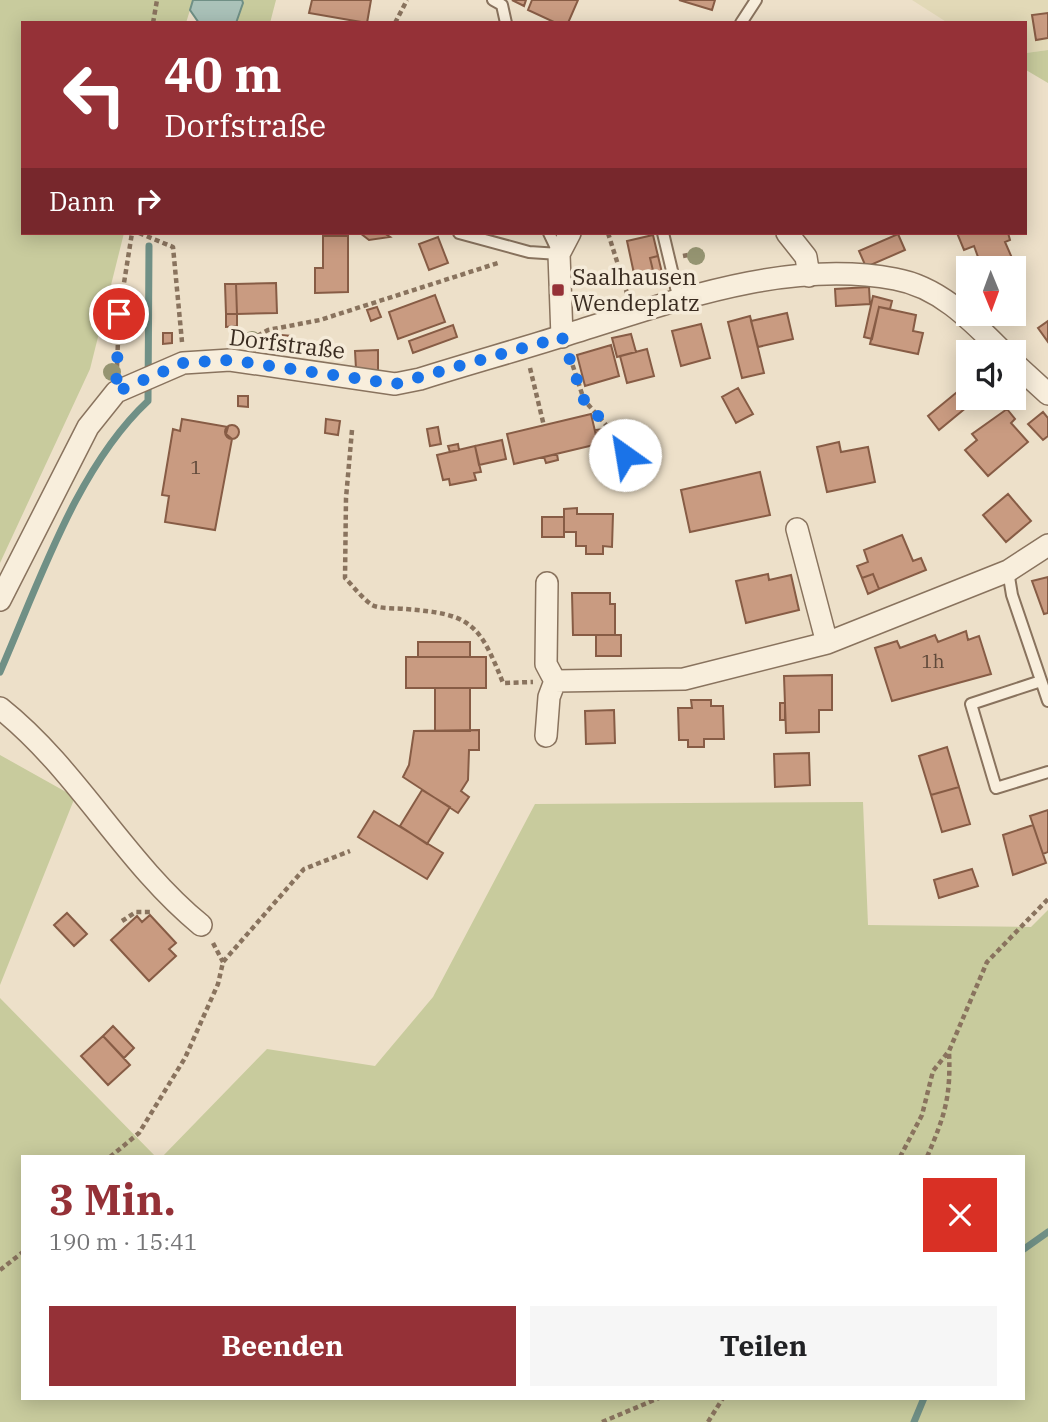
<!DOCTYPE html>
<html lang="de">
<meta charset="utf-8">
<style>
:root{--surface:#fff;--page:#f6f6f6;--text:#202124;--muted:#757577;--accent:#953137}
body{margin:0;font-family:"IBM Plex Serif",serif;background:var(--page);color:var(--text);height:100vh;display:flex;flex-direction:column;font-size:26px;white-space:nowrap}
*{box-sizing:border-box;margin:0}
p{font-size:23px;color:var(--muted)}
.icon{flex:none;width:38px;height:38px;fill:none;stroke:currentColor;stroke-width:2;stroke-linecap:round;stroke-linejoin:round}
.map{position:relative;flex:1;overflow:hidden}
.drawer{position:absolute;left:21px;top:1155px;width:1004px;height:245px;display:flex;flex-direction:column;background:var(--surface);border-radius:0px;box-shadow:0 4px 18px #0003}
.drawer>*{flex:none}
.hud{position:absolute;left:21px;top:21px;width:1006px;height:214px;border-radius:0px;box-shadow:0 4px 18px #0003;background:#953137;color:#fff;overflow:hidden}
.needle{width:46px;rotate:179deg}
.tools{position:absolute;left:956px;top:256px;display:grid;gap:14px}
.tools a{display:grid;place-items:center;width:70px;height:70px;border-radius:0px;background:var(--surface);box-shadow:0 4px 18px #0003;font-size:35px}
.pin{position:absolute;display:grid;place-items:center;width:60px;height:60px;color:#fff;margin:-30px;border:4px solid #fff;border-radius:50%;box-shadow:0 2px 7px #0007}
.me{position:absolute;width:77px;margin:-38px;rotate:328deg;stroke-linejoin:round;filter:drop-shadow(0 0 5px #0008)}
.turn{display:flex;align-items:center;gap:24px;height:147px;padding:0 28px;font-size:32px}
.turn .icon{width:91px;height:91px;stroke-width:2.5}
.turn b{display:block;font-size:49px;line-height:60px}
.then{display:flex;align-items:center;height:66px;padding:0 28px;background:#0003;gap:14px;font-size:26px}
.round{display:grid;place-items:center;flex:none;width:74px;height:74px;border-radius:0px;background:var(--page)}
.overview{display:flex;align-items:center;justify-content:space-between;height:119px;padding:0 28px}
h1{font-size:42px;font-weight:700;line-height:52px;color:var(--accent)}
.button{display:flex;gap:14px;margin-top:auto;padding:14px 28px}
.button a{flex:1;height:80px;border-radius:0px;background:var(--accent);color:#fff;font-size:28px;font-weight:700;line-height:80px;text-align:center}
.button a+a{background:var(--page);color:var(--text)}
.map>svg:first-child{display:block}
</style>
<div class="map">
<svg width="1048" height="1422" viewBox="0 0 1048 1422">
<rect width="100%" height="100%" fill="#ede0c9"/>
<path fill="#e2d9b7" d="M 912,0 L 1048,0 L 1048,50 L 1026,53 L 1026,23 L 948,23 Z"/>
<path fill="#c8cb9d" d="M 0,0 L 193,0 L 186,23 L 23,23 L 23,233 L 124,233 L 90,369 L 0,563 Z
M 242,0 L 276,0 L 270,23 L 236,23 Z
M 1048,50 L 1048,83 L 1026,70 L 1026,53 Z
M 0,755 L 75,797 L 0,985 Z
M 863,802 L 868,925 L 1031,927 L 1048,910 L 1048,1422 L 0,1422 L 0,998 L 156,1157 L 23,1157 L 23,1398 L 1024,1398 L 1024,1157 L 162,1157 L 267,1049 L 375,1066 L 433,997 L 535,804 Z"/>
<path fill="#aac2b9" stroke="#709086" stroke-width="2" d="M 193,0 L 242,0 L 243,3 L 236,23 L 199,23 L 190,10 Z"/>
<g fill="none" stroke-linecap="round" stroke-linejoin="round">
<path stroke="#709086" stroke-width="7" d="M 0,672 C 39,583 77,467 148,401 L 149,246
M 1024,1249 L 1048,1232
M 914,1422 L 924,1398"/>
</g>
<path fill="#c99b81" stroke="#875c45" stroke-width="2" d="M 312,0 L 371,0 L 367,23 L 309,13 Z
M 512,0 L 526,0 L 524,6 Z
M 532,0 L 578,0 L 568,23 L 556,23 L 528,10 Z
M 679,0 L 715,0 L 712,10 Z
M 1048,13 L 1048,38 L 1036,40 L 1032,15 Z
M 360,233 L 384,233 L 390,237 L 369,240 Z
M 957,233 L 1008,233 L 1010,240 L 1005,242 L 1012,258 L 982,268 L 974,246 L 964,250 Z
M 898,234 L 905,250 L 866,267 L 859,251 Z
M 653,235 L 658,256 L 650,258 L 655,279 L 636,283 L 627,241 Z
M 323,236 L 348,236 L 348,292 L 315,293 L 315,268 L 323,268 Z
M 438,237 L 448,263 L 429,270 L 419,244 Z
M 658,256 L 663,277 L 655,279 L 650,258 Z
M 276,283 L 277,313 L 237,314 L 236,284 Z
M 225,284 L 236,284 L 237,314 L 226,314 Z
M 869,287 L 870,304 L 836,306 L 835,289 Z
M 435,295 L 445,322 L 398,339 L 389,312 Z
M 873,296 L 892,301 L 890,309 L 879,307 L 872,339 L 864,337 Z
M 377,307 L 381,317 L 371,321 L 367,310 Z
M 879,307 L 916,315 L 913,331 L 923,333 L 918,354 L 870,344 Z
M 787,313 L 793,339 L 758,347 L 751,321 Z
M 226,314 L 237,314 L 237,326 L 226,327 Z
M 750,316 L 764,373 L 742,378 L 728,322 Z
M 1048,321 L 1048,342 L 1038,328 Z
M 701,324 L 710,358 L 681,366 L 672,331 Z
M 453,325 L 457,337 L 413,353 L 409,341 Z
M 163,333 L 172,333 L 172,343 L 163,344 Z
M 631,334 L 636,352 L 617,357 L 612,338 Z
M 281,335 L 292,336 L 293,353 L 281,353 Z
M 611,345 L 619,376 L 585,386 L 577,355 Z
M 647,349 L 654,376 L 627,383 L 620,356 Z
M 378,350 L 378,372 L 356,369 L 355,351 Z
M 968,383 L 968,397 L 979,397 L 939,430 L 928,416 Z
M 738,388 L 753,414 L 736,423 L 722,397 Z
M 238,396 L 248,396 L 248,407 L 238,406 Z
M 1007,409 L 1015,419 L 1011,423 L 1028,442 L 988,476 L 965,450 L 977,440 L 972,434 Z
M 1043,412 L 1048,418 L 1048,436 L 1043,440 L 1028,424 Z
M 591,414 L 598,444 L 514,464 L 507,434 Z
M 182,419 L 228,427 L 226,434 L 232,439 L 215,530 L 165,522 L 169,496 L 162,495 L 173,429 L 180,431 Z
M 326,419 L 340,421 L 338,435 L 325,433 Z
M225 432a7 7 0 1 1 14 0a7 7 0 1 1-14 0Z
M 438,427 L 441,444 L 430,446 L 427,429 Z
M 603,429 L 605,436 L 597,438 L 595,430 Z
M 502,440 L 506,459 L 479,465 L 475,446 Z
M 839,442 L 841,452 L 868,447 L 875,482 L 827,492 L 817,447 Z
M 458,444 L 459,450 L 450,452 L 448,446 Z
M 475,446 L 481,472 L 474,473 L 476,480 L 450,485 L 449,479 L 443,480 L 437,455 Z
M 557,454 L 558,460 L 546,463 L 544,457 Z
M 760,472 L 770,515 L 690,532 L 681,490 Z
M 1008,494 L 1031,521 L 1006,542 L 983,515 Z
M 577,508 L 577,514 L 613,514 L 612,547 L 603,546 L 603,554 L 586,554 L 586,546 L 576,546 L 576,532 L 564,532 L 564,509 Z
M 542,517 L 564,517 L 564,537 L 542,537 Z
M 902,535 L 913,561 L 921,558 L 926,570 L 879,589 L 873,574 L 862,578 L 857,566 L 868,562 L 864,550 Z
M 768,574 L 769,580 L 791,575 L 799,610 L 746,623 L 736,581 Z
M 873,574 L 879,589 L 868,594 L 862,578 Z
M 1048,577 L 1048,613 L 1044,614 L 1032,581 Z
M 572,593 L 610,593 L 610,604 L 615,604 L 615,635 L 573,635 Z
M 966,631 L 968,640 L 979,636 L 991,674 L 892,701 L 875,648 L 897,641 L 900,648 L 935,635 L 938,642 Z
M 596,635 L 621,635 L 621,656 L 596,656 Z
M 418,642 L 470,642 L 470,657 L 418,657 Z
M 406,657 L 486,657 L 486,688 L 406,688 Z
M 832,675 L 832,710 L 819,710 L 819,732 L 786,733 L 784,676 Z
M 435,688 L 470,688 L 470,731 L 435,731 Z
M 691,700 L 711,700 L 711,706 L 723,706 L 724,739 L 704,739 L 704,747 L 688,747 L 688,740 L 679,740 L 678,708 L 692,708 Z
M 780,703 L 785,703 L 785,720 L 780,720 Z
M 614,710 L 615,743 L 586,744 L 585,711 Z
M 479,730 L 479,750 L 469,750 L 468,780 L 461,791 L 469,797 L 458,813 L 403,777 L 409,765 L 414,731 Z
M 947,747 L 959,787 L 931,795 L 919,756 Z
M 809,753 L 810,785 L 775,787 L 774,754 Z
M 959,787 L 970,824 L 942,832 L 931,795 Z
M 422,790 L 450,807 L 427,844 L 400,826 Z
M 1048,810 L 1048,852 L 1043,854 L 1030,816 Z
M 374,811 L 443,853 L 427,879 L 358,837 Z
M 1033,825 L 1046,863 L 1013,875 L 1003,835 Z
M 972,869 L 978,886 L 939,898 L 934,880 Z
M 67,913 L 87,934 L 74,946 L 54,925 Z
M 150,915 L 176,943 L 169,949 L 176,956 L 149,981 L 111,940 L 137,916 L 142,922 Z
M 113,1026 L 134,1048 L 124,1058 L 103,1036 Z
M 103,1036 L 130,1065 L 108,1085 L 81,1056 Z"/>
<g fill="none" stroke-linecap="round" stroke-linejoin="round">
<g stroke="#89735e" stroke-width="14">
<path id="service" d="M 493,0 L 502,5 L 506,23
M 741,23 L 756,0
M 459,233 L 529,252 L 559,254 L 549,233
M 663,233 L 679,300
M 1008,571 L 1012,595 L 1048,701
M 1041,681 L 971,704 L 996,788 L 1048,772"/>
</g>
<g stroke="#89735e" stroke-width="24">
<path id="minor" d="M 787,233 L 806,257 L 809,276
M 562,337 L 559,254 L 570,233
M 1013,362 L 1048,394
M 797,529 L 827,643
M 0,600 L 88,427 L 116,392 L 183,363 L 230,360 L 395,384 L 420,379 C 467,364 515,351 562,336 C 667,304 783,258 895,279 C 940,287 972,321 1003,352
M 555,681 L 684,679 L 827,643 L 1008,571 L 1048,545
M 0,708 C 78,770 124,862 201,925
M 546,736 L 549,697 L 555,681 L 546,664 L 547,583"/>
</g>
<path stroke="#89735e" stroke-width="4.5" stroke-dasharray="5 3.5" stroke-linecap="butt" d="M 153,23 L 157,0
M 395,23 L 407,0
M 139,233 L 173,247 L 182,342
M 608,233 L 627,293
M 683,256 L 703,252
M 250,340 L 268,330 L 320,320 L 498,263
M 570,357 L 584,400 L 615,435 L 625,455
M 117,367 L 119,314 L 132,233
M 530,368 L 544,426
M 352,430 L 346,498 L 345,578 C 353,586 362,598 372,605 C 380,609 396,608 405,609 C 470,614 479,622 503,683 L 533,682
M 122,921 L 136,912 L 153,912
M 213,943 L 223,962
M 110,1157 L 139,1133 L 185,1058 L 218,984 L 223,962 L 304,869 L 350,851
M 900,1157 L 922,1115 L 933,1071 L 949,1051 L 987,962 L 1048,899
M 927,1157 C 945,1115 951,1097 949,1051
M 0,1270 L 23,1252
M 602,1422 L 659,1398
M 708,1422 L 723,1398"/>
<use href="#service" stroke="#f8eedc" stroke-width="10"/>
<use href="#minor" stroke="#f8eedc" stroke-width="21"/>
</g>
<g fill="#959471">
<circle cx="696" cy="256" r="9"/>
<circle cx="252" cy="340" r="9"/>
<circle cx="112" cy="372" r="9"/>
</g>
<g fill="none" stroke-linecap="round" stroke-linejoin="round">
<path stroke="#1a73e8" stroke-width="12" stroke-dasharray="0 21.6" d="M 119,314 L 116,392 L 183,363 L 230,360 L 395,384 L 562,337 L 584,400 L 615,435 L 625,455"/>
</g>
<rect fill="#953137" stroke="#f5ebd9" stroke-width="2.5" x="551" y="283" width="14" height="14" rx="3.5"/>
<g text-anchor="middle" stroke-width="7" stroke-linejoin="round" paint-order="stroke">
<g font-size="19" fill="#5e4839">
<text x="196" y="474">1</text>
<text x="933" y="668">1h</text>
</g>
<g font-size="23" fill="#3a2c21" stroke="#f5ebd9" text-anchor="start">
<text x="572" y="285">Saalhausen<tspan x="572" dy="26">Wendeplatz</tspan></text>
</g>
<g font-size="23" fill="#3a2c21" stroke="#f5ebd9">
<text transform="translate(287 344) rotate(7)" y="8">Dorfstraße</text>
</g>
</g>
</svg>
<div class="tools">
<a><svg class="needle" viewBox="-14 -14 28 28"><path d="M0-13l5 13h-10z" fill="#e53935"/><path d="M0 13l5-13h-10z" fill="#757577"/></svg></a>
<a><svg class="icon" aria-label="sound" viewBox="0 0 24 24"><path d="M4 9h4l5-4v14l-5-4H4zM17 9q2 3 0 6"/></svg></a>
</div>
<div class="pin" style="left:119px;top:314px;background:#d93025"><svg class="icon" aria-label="arrive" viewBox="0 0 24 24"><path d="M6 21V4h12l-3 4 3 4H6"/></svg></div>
<svg class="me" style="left:625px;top:455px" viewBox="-20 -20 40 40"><circle r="19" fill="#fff"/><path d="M0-13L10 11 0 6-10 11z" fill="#1a73e8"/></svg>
<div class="hud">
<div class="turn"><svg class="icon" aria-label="left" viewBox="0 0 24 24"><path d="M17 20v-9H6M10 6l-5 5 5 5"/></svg><div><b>40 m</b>Dorfstraße</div></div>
<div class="then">Dann<svg class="icon" aria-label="right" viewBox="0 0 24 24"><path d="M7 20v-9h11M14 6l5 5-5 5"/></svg></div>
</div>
<section class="drawer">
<div class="overview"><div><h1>3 Min.</h1><p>190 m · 15:41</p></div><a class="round" style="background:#d93025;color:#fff"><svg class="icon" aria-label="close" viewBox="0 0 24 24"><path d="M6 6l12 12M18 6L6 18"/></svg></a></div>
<div class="button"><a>Beenden</a><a>Teilen</a></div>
</section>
</div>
